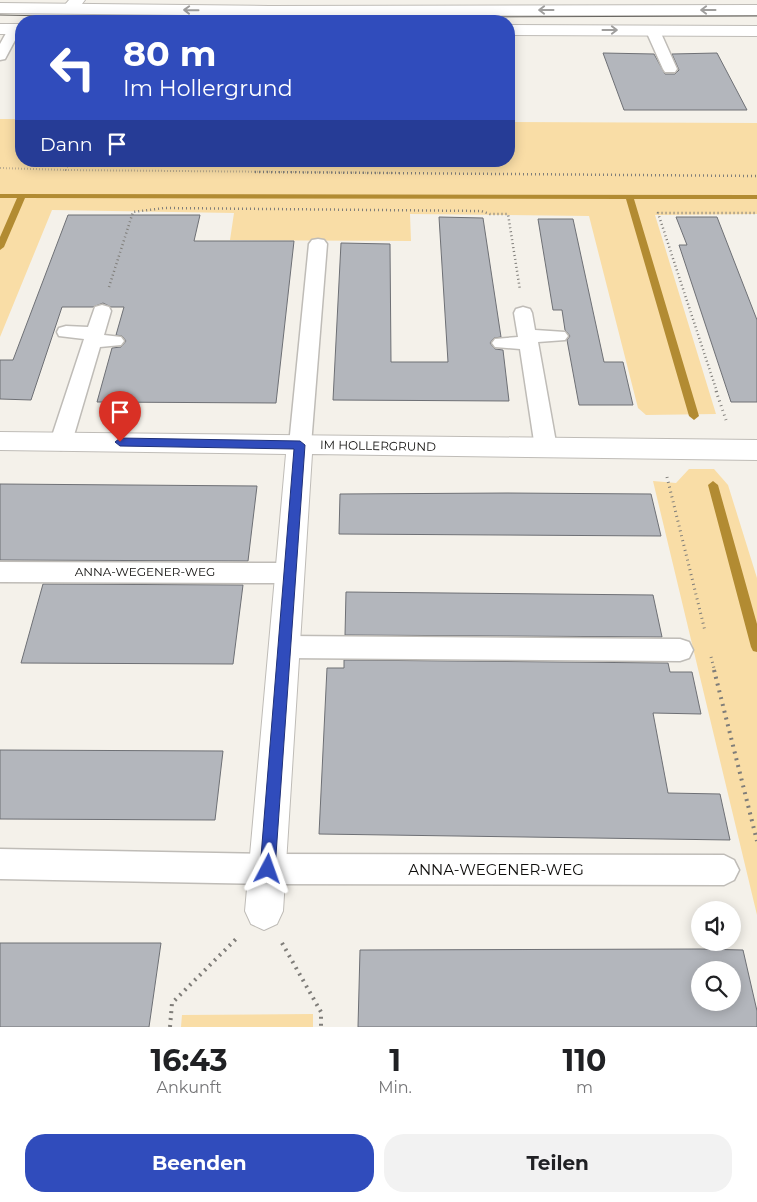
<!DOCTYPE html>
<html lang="de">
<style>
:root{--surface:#fff;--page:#f2f2f2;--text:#202124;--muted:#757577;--accent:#304cbc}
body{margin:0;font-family:Montserrat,sans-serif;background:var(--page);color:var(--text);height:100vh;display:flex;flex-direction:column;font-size:19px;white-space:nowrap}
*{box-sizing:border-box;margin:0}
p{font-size:16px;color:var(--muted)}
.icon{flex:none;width:28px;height:28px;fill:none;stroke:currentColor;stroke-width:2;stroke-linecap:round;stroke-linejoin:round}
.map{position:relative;height:1027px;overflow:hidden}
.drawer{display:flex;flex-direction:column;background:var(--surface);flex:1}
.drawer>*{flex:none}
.guide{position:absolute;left:15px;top:15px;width:500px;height:152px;border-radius:20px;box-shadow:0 2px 12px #0003;background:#304cbc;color:#fff;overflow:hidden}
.controls{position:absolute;left:691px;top:901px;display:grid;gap:10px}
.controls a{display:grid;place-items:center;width:50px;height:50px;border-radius:50%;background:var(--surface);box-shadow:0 2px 12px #0003;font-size:25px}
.pin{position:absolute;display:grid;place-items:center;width:42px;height:42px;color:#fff;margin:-51px -21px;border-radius:50% 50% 50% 0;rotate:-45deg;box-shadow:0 0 5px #0007}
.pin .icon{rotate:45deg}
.me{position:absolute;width:55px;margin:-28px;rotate:4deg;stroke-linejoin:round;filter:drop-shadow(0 0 4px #0008)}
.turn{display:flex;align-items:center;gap:18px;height:105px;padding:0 25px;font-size:22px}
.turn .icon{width:65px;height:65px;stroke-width:2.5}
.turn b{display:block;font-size:35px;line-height:42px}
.then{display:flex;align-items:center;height:48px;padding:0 25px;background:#0003;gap:10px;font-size:19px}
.eta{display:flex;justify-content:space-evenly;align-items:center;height:85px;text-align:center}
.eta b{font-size:30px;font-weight:700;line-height:35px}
.button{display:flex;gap:10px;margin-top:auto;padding:10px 25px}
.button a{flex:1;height:58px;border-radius:20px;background:var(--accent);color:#fff;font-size:20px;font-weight:700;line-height:58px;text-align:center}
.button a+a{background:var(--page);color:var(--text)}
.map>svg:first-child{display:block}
</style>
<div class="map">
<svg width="757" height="1027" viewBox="0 0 757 1027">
<rect width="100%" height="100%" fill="#f4f1ea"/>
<path fill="#f9dda6" d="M 0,119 L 21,119 L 21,161 L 509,161 L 509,122 L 757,123 L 757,214 L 655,215 L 716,414 L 646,415 L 638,408 L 589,216 L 410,214 L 411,241 L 230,240 L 234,213 L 52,210 L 0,337 Z
M 689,469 L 714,469 L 728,485 L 757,578 L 757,915 L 653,481 L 676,483 Z
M 313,1014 L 313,1027 L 181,1027 L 182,1015 Z"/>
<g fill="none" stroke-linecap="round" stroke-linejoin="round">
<path fill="#b28b32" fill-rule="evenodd" d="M 0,194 L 757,195 L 757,199 L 634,199 L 699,416 L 694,420 L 689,416 L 626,199 L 25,198 L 4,247 L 0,250 L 0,237 L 17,198 L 0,198 Z
M 713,481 L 718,485 L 757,624 L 757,652 L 753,651 L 751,647 L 708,485 Z"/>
</g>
<path fill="#b3b6bc" stroke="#6e7075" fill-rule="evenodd" d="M 603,53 L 654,54 L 665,74 L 675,74 L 679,70 L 672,54 L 717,53 L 747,110 L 624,110 Z
M 68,215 L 200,215 L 194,241 L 294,241 L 276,403 L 97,402 L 112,348 L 121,347 L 126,341 L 122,336 L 116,335 L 124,307 L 111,307 L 103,303 L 93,307 L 62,307 L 31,400 L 0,399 L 0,360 L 13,360 Z
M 439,217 L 483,218 L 501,337 L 494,338 L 490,343 L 495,349 L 503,350 L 509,401 L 333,400 L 341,243 L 390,244 L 391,362 L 448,362 Z
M 676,217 L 717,217 L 757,320 L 757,402 L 731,402 L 679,245 L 687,245 Z
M 538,219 L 573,219 L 604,362 L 623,362 L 633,405 L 579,405 L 567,340 L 570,336 L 565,330 L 562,310 L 553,310 Z
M 0,484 L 257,486 L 248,561 L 0,560 Z
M 507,493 L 651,494 L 661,536 L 339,534 L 340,494 Z
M 43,584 L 243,585 L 233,664 L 21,663 Z
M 346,592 L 653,595 L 662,637 L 345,635 Z
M 344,660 L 668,663 L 670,672 L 692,672 L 701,714 L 653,713 L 668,793 L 720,794 L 730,840 L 319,834 L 327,668 L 344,668 Z
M 0,750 L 223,751 L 215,820 L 0,819 Z
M 0,943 L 161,943 L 149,1027 L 0,1027 Z
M 700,949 L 743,950 L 757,1011 L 757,1027 L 358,1027 L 360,950 ZM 700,970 L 732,970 L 732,1002 L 700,1002 Z"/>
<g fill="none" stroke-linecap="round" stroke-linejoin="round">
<g stroke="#bfbcb7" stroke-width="3">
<path id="service" d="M 15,25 L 20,26 L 21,29 L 5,59 L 0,60 L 0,44 L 10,26 Z
M 653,27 L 660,31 L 677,69 L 675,72 L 665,72 L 663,69 L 646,31 Z
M 318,239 L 324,240 L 327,244 L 311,445 L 307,450 L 300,453 L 293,450 L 289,445 L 309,244 L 312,240 Z
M 102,305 L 109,307 L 111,311 L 104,335 L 121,337 L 124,341 L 121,345 L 100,347 L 72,442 L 68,447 L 61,450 L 54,447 L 50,442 L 84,339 L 59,336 L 57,332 L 59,328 L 66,326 L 88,327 L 95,307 Z
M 523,307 L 530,309 L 532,313 L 535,330 L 565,332 L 568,336 L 565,340 L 538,342 L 557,448 L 553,453 L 546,456 L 539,453 L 535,448 L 520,349 L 495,347 L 492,343 L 495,339 L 518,337 L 514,313 L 516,309 Z
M 0,562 L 290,563 L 298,566 L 302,573 L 298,580 L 290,583 L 0,582 Z
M 285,636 L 680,639 L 689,642 L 693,650 L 689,658 L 680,661 L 285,658 L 276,655 L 272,647 L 276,639 Z
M 0,849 L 268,854 L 724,855 L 734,860 L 739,870 L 734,880 L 724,885 L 268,884 L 0,879 Z"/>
</g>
<g stroke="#bfbcb7" stroke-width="2">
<path id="minor" d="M 69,0 L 85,0 C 79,8 75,13 66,10 L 63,7 Z
M 0,432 L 757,440 L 757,460 L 312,454 L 283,911 L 277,924 L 264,930 L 251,924 L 245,911 L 286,454 L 0,450 Z"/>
</g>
<g stroke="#bfbcb7" stroke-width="2">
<path id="secondary" d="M 0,3 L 269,6 L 757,5 L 757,15 L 269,16 L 0,13 Z
M 0,24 L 21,24 L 21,34 L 0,34 Z
M 509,25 L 757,26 L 757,36 L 509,35 Z"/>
</g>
<path stroke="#7f7d79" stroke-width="2" stroke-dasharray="0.5 2.5" stroke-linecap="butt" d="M 69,161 L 66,170 L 399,173
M 0,168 L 66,170"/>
<path stroke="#7f7d79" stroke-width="2.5" stroke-dasharray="1 3" stroke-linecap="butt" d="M 255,172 L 757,176
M 109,287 L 133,212 L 164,208 L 481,211 L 490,214 L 508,214 L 520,290
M 717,392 L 658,213 L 757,213"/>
<path stroke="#7f7d79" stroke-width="3" stroke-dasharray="1 4" stroke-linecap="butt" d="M 716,391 L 726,420
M 667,477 L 705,631
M 711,657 L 715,672"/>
<path stroke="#7f7d79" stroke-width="4" stroke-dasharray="2 5" stroke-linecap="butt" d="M 714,670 L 757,841
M 282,943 L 321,1012 L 321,1027
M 170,1027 L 172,1003 L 238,937"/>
<use href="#service" fill="#fff" fill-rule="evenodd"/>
<use href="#minor" fill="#fff" fill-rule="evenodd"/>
<use href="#secondary" fill="#fff" fill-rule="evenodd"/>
<path stroke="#65635f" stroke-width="1" d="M 0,15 L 147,18 L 757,16"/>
</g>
<defs><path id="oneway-shaft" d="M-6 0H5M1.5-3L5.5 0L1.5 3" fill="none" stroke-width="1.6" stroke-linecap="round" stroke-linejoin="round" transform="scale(1.25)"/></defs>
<g stroke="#9f9e9d">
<use href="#oneway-shaft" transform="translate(191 10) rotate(-179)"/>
<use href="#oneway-shaft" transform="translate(546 10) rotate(180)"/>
<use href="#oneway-shaft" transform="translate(708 10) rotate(180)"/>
<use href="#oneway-shaft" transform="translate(610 30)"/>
</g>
<path fill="#304cbc" stroke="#1f317a" d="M 120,438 L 300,441 L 305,445 L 275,869 L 273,874 L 268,876 L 263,874 L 260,869 L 294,449 L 120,446 L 115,442 Z"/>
<g text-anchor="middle" stroke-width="5" stroke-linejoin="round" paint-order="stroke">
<g font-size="12" fill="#0e0d0b" stroke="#fff">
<text transform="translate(378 446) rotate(1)" y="4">IM HOLLERGRUND</text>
<text x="145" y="576">ANNA-WEGENER-WEG</text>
</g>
<g font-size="15" fill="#0e0d0b" stroke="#fff">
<text x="496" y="875">ANNA-WEGENER-WEG</text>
</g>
</g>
</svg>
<div class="controls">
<a><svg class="icon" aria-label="sound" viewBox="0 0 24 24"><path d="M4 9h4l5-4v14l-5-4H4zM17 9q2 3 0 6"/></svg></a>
<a><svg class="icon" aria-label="search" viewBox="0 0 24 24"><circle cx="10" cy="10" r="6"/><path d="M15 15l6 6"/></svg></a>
</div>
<div class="pin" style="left:120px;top:442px;background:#d93025"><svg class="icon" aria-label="arrive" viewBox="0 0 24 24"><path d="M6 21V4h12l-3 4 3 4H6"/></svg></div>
<svg class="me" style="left:268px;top:869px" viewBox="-20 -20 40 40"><path d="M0-17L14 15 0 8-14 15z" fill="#304cbc" stroke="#fff" stroke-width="4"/></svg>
<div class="guide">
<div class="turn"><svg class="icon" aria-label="left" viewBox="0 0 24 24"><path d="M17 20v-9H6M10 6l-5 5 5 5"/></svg><div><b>80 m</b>Im Hollergrund</div></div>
<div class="then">Dann<svg class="icon" aria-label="arrive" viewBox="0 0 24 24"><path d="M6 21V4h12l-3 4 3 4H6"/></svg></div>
</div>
</div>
<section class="drawer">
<div class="eta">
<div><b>16:43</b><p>Ankunft</p></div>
<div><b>1</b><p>Min.</p></div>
<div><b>110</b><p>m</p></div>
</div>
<div class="button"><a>Beenden</a><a>Teilen</a></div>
</section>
